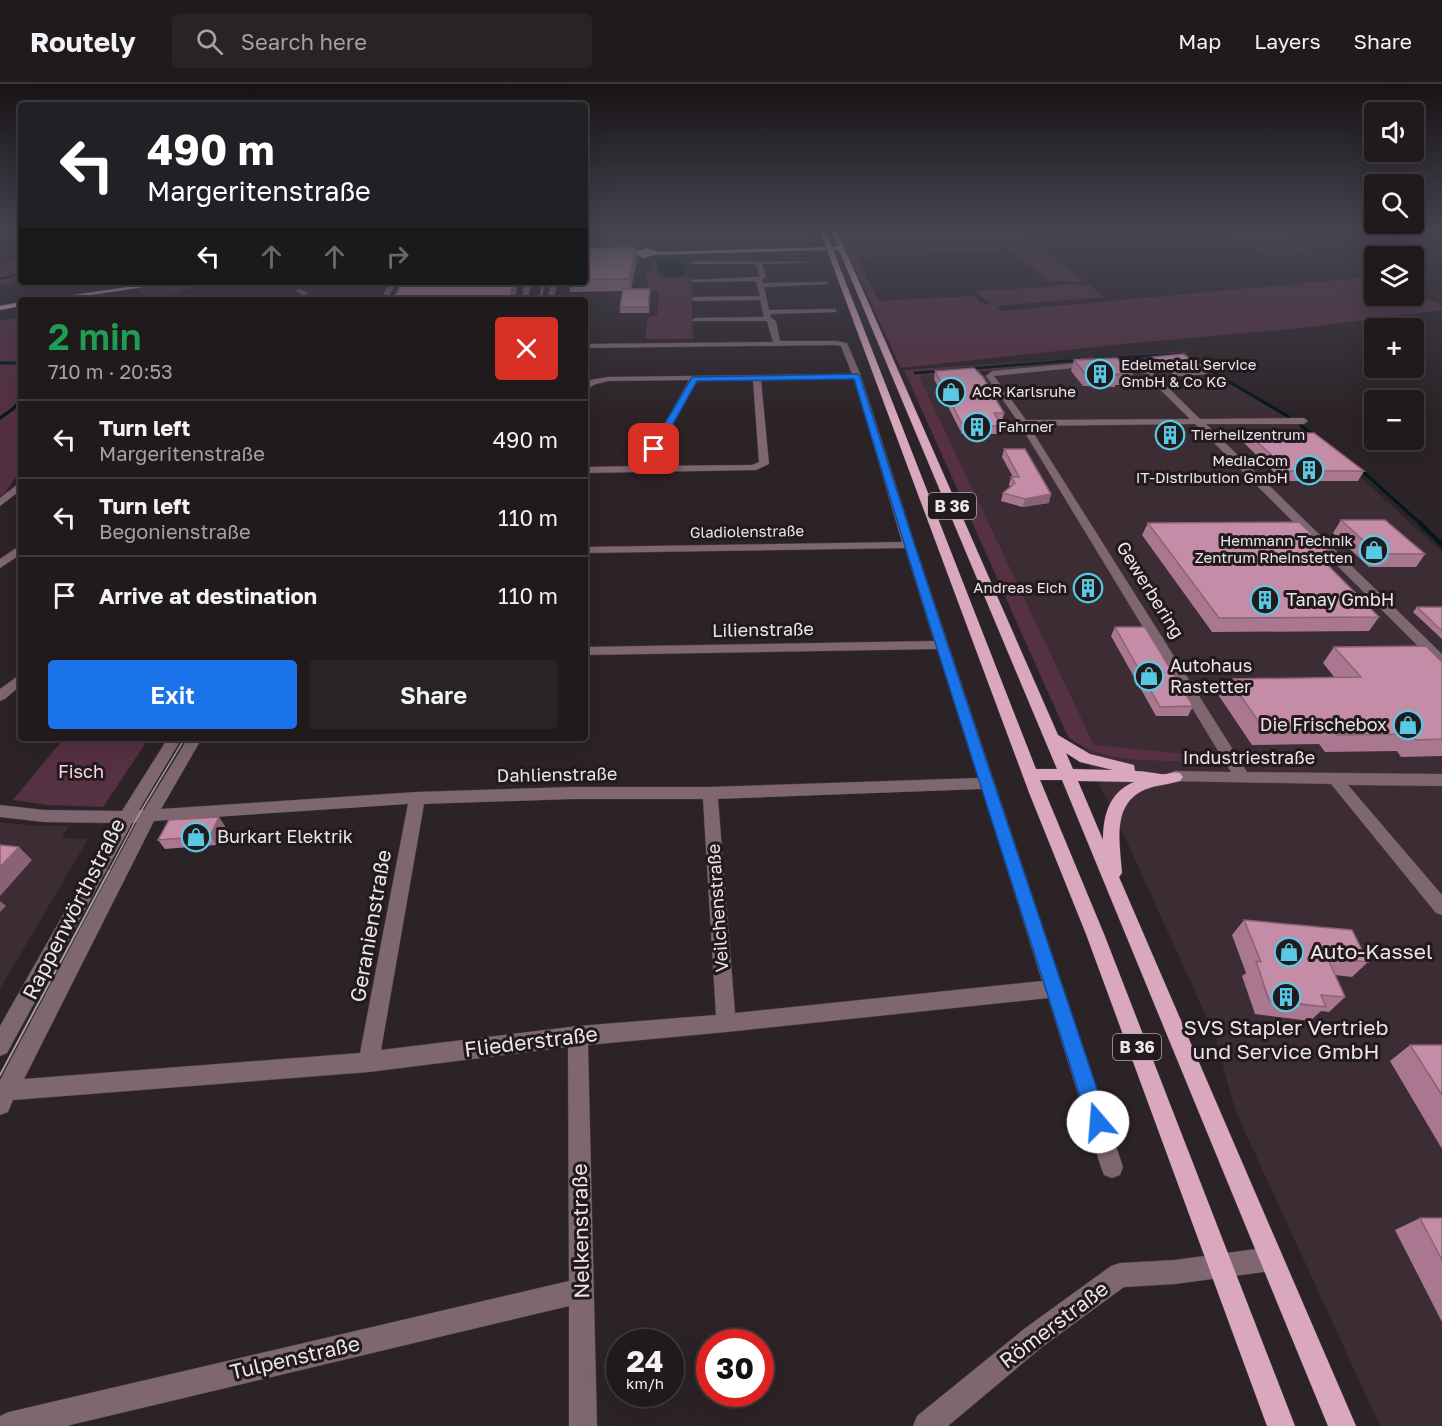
<!DOCTYPE html>
<meta charset="utf-8">
<style>
:root{--surface:#211a1d;--page:#292326;--text:#f1f3f6;--muted:#a2a1a4;--line:#3e383b;--accent:#1a73e8}
body{margin:0;font-family:"Golos Text",sans-serif;background:var(--page);color:var(--text);height:100vh;display:flex;flex-direction:column;font-size:22px;white-space:nowrap}
*{box-sizing:border-box;margin:0}
p{font-size:20px;color:var(--muted)}
.icon{flex:none;width:33px;height:33px;fill:none;stroke:currentColor;stroke-width:2;stroke-linecap:round;stroke-linejoin:round}
.map{position:relative;flex:1;overflow:hidden}
.side{position:absolute;left:18px;top:213px;width:570px;height:444px;display:flex;flex-direction:column;background:var(--surface);border-radius:6px;box-shadow:0 6px 24px #0002,0 0 0 2px var(--line)}
.side>*{flex:none}
.banner{position:absolute;left:18px;top:18px;width:570px;height:183px;border-radius:6px;box-shadow:0 6px 24px #0002,0 0 0 2px var(--line);background:#202124;color:#fff;overflow:hidden}
.tools{position:absolute;left:1364px;top:18px;display:grid;gap:12px}
.tools a{display:grid;place-items:center;width:60px;height:60px;border-radius:6px;background:var(--surface);box-shadow:0 6px 24px #0002,0 0 0 2px var(--line);font-size:30px}
.speed{position:absolute;left:606px;top:1245px;display:flex;gap:12px;font-size:30px;font-weight:700;text-align:center}
.speed>*{display:grid;place-content:center;width:78px;height:78px;border-radius:50%;background:var(--surface);box-shadow:0 6px 24px #0002,0 0 0 2px var(--line);line-height:1}
.speed small{font-size:15px;font-weight:400}
.speed .limit{border:9px solid #d22;background:#fff;color:#111}
.pin{position:absolute;display:grid;place-items:center;width:51px;height:51px;color:#fff;margin:-26px;border-radius:12px;box-shadow:0 3px 9px #0006}
.me{position:absolute;width:66px;margin:-33px;rotate:342deg;stroke-linejoin:round;filter:drop-shadow(0 0 4px #0008)}
.turn{display:flex;align-items:center;gap:21px;height:126px;padding:0 30px;font-size:27px}
.turn .icon{width:78px;height:78px;stroke-width:2.5}
.turn b{display:block;font-size:42px;line-height:51px}
.lanes{display:flex;align-items:center;height:57px;padding:0 30px;background:#0003;justify-content:center;gap:30px;direction:ltr}
.lanes .off{opacity:.35}
.round{display:grid;place-items:center;flex:none;width:63px;height:63px;border-radius:6px;background:var(--page)}
.head{display:flex;align-items:center;justify-content:space-between;height:102px;padding:0 30px}
h1{font-size:36px;font-weight:600;line-height:45px;color:#1e9e55}
.cta{display:flex;gap:12px;margin-top:auto;padding:12px 30px}
.cta a{flex:1;height:69px;border-radius:6px;background:var(--accent);color:#fff;font-size:24px;font-weight:600;line-height:69px;text-align:center}
.cta a+a{background:var(--page);color:var(--text)}
ul{padding:0;list-style:none}
li{display:flex;align-items:center;gap:18px;height:78px;padding:0 30px;border-top:2px solid var(--line)}
li div{flex:1}
li b{display:block;font-size:22px}
li em{font-style:normal}
header{display:flex;align-items:center;gap:36px;box-sizing:border-box;height:84px;padding:0 30px;background:var(--surface);border-bottom:2px solid var(--line)}
header strong{font-size:28px}
nav{display:flex;gap:33px;margin-inline-start:auto;font-size:21px}
.search{width:420px;height:54px;background:var(--page);display:flex;align-items:center;gap:15px;box-sizing:border-box;padding:0 21px;border-radius:6px;color:var(--muted);font-size:22px}
.map>svg:first-child{display:block}
</style>
<header>
<strong>Routely</strong>
<div class="search"><svg class="icon" aria-label="search" viewBox="0 0 24 24"><circle cx="10" cy="10" r="6"/><path d="M15 15l6 6"/></svg>Search here</div>
<nav><a>Map</a><a>Layers</a><a>Share</a></nav>
</header>
<div class="map">
<svg width="1442" height="1342" viewBox="0 0 1442 1342">
<rect width="100%" height="100%" fill="#2c2327"/>
<path fill="#3c2d34" d="M 1187,271 L 1288,334 L 1340,374 L 1442,468 L 1442,1342 L 1380,1342 L 1235,1026 L 1215,952 L 1119,740 L 1081,664 L 1094,661 L 919,292 L 980,287 L 983,291 L 1146,279 L 1142,274 Z
M 0,738 L 34,742 L 69,742 L 62,754 L 88,755 L 0,905 Z"/>
<path fill="#563043" d="M 585,145 L 668,145 L 667,147 L 669,145 L 746,145 L 744,161 L 669,164 L 660,162 L 658,158 L 656,163 L 668,166 L 646,164 L 585,169 L 585,167 L 626,166 L 636,163 L 585,166 Z
M 747,145 L 810,145 L 814,157 L 802,160 L 745,161 Z
M 837,145 L 1013,145 L 1085,198 L 1051,197 L 1004,164 L 1002,165 L 1004,167 L 857,174 L 879,217 L 974,212 L 981,219 L 993,221 L 974,207 L 1059,202 L 1057,200 L 1090,201 L 1105,213 L 996,222 L 1002,227 L 1370,193 L 1374,194 L 1374,212 L 1413,212 L 1413,209 L 1442,221 L 1442,226 L 1301,244 L 1123,260 L 901,284 Z
M 1219,145 L 1273,145 L 1319,170 L 1264,171 Z
M 21,174 L 21,197 L 0,201 L 0,180 Z
M 653,175 L 656,175 L 657,188 L 663,193 L 691,193 L 693,255 L 645,255 L 648,233 L 657,232 L 659,207 L 649,207 L 645,187 L 655,186 Z
M 186,198 L 238,198 C 219,199 199,201 181,207 C 175,209 171,215 165,216 C 155,218 141,213 137,203 Z
M 21,233 L 21,385 L 5,409 L 0,412 L 0,236 Z
M 1188,267 L 1186,271 L 919,292 L 1094,661 L 1195,671 L 1197,678 C 1154,675 1103,681 1068,653 L 904,286 Z
M 64,654 L 149,654 L 103,723 L 48,721 L 13,716 Z"/>
<path fill="#01171c" d="M 668,175 L 685,180 L 684,191 L 669,193 L 658,185 L 657,178 L 660,176 Z"/>
<g fill="none" stroke-linecap="round" stroke-linejoin="round">
<path stroke="#01171c" stroke-width="2" d="M 0,195 L 21,190"/>
<path stroke="#01171c" stroke-width="3" d="M 1187,273 L 1289,333
M 1094,275 L 1182,270
M 0,279 L 21,279
M 915,289 L 1079,276
M 0,334 L 14,324 L 21,315
M 1301,342 L 1316,353
M 1360,385 L 1422,441"/>
<path stroke="#01171c" stroke-width="4.5" d="M 1420,439 L 1442,461"/>
<path stroke="#494044" stroke-width="6" stroke-dasharray="6 3" stroke-linecap="butt" d="M 722,170 L 722,175"/>
<g stroke="#473e42" stroke-width="1">
<path id="minor" d="M 693,177 L 822,178 L 762,180 L 766,193 L 762,196 L 763,199 L 826,198 L 829,200 L 764,203 L 769,226 L 835,225 L 837,228 L 770,230 L 771,234 L 776,237 L 780,257 L 836,257 L 847,259 L 861,292 L 915,461 L 1123,1083 L 1120,1091 L 1112,1094 L 1104,1091 L 1101,1083 L 1048,914 L 726,948 L 588,961 L 597,1342 L 569,1342 L 569,1222 L 66,1342 L 0,1342 L 0,1332 L 9,1328 L 569,1197 L 568,963 L 369,988 L 13,1016 L 8,1028 L 0,1031 L 0,996 L 137,738 L 132,739 L 7,969 L 0,972 L 0,942 L 115,739 L 44,738 L 0,733 L 0,721 L 44,726 L 122,727 L 168,654 L 182,654 L 139,726 L 144,726 L 188,654 L 202,654 L 161,725 L 417,708 L 572,703 L 710,703 L 979,694 L 937,565 L 585,571 L 585,563 L 934,557 L 905,464 L 585,469 L 585,463 L 902,458 L 854,294 L 761,296 L 769,380 L 756,386 L 585,389 L 585,383 L 641,382 L 689,296 L 608,297 L 596,300 L 585,306 L 585,300 L 590,296 L 608,293 L 852,290 L 841,262 L 836,261 L 585,264 L 585,260 L 773,258 L 767,237 L 692,237 L 694,234 L 764,233 L 760,216 L 694,217 L 691,215 L 694,213 L 760,212 L 756,197 L 693,198 L 690,196 L 758,193 L 760,192 L 756,180 L 691,180 ZM 697,296 L 753,296 L 759,378 L 752,381 L 650,382 ZM 982,705 L 1042,897 L 735,929 L 718,715 ZM 572,715 L 703,715 L 716,931 L 578,942 L 381,966 L 424,720 ZM 408,720 L 360,969 L 24,995 L 154,737 Z
M 384,198 L 395,200 L 387,216 L 381,216 L 388,201 Z
M 525,198 L 531,198 L 528,216 L 522,216 Z
M 552,198 L 558,198 L 553,216 L 547,216 Z
M 299,205 L 308,209 L 303,216 L 297,216 L 301,210 L 296,207 Z
M 103,211 L 110,216 L 85,216 L 86,215 Z
M 211,211 L 219,216 L 211,216 L 208,213 Z
M 1123,275 L 1143,279 L 1200,335 L 1304,334 L 1308,337 L 1304,340 L 1206,340 L 1442,570 L 1442,582 L 1437,581 L 1195,340 L 1029,342 L 1247,688 L 1442,690 L 1442,702 L 1348,701 L 1442,811 L 1442,831 L 1436,829 L 1331,700 L 1170,697 L 1167,693 L 1170,689 L 1175,687 L 1231,688 L 1019,339 L 986,292 L 992,287 ZM 1123,279 L 1137,283 L 1190,335 L 1026,336 L 994,292 Z
M 21,398 L 21,406 L 0,422 L 0,414 Z
M 21,461 L 21,470 L 0,484 L 0,475 Z
M 21,590 L 21,601 L 5,615 L 0,617 L 0,605 Z
M 1271,1163 L 1280,1166 L 1283,1175 L 1280,1184 L 1271,1187 L 1175,1200 L 1124,1203 L 1042,1263 L 948,1342 L 913,1342 L 917,1332 L 1024,1245 L 1111,1182 L 1120,1179 L 1175,1176 Z"/>
</g>
<g stroke="#473e42" stroke-width="1">
<path id="major" d="M 819,145 L 825,145 L 832,163 L 838,162 L 830,145 L 836,145 L 1058,651 L 1090,670 L 1134,681 L 1135,687 C 1144,687 1153,689 1160,690 C 1168,691 1173,687 1180,689 L 1183,693 L 1180,697 C 1167,701 1152,701 1140,708 C 1112,724 1120,762 1122,789 L 1119,793 L 1356,1342 L 1328,1342 L 1062,696 L 1040,696 L 1104,850 L 1295,1342 L 1267,1342 L 1086,850 L 1030,711 L 827,166 L 654,171 L 643,174 L 632,169 L 647,164 L 659,168 L 826,163 ZM 833,166 L 839,166 L 1057,685 L 1036,685 ZM 1066,669 L 1080,678 L 1113,686 L 1073,685 ZM 1078,697 L 1134,698 C 1109,708 1103,732 1103,756 Z
M 161,198 L 178,198 L 57,216 L 39,216 Z
M 21,218 L 21,222 L 0,226 L 0,222 Z"/>
</g>
<use href="#minor" fill="#7f6771" fill-rule="evenodd"/>
<use href="#major" fill="#d9a7be" fill-rule="evenodd"/>
<path stroke="#a49da0" stroke-width="1.5" d="M 540,216 L 544,198
M 108,789 L 138,732 L 185,654"/>
<path stroke="#a49da0" stroke-width="2" d="M 0,991 L 109,787"/>
</g>
<path fill="#a97890" d="M 636,163 L 637,175 L 631,205 L 650,211 L 649,229 L 620,229 L 620,223 L 623,207 L 570,208 L 569,198 L 585,198 L 585,164 Z
M 1152,273 L 1207,290 L 1176,292 L 1151,276 Z
M 1074,276 L 1132,290 L 1129,301 L 1115,301 L 1115,303 L 1083,302 L 1071,287 Z
M 935,287 L 1004,329 L 1002,337 L 998,337 L 1002,342 L 1000,350 L 962,350 L 934,295 Z
M 1248,349 L 1364,387 L 1358,397 L 1283,397 L 1243,358 Z
M 1004,365 L 1049,419 L 1022,423 L 1001,417 L 1003,409 L 1010,403 L 1009,401 L 1011,393 L 1013,393 L 1002,373 Z
M 1341,436 L 1425,470 L 1416,483 L 1369,483 L 1333,449 Z
M 1148,439 L 1331,469 L 1325,479 L 1379,533 L 1369,547 L 1212,548 L 1142,451 Z
M 1417,523 L 1442,523 L 1442,555 L 1413,528 Z
M 1115,543 L 1193,622 L 1188,632 L 1156,632 L 1111,552 Z
M 1334,563 L 1442,578 L 1442,672 L 1401,673 L 1397,667 L 1325,668 L 1319,660 L 1252,661 L 1219,612 L 1229,595 L 1335,594 L 1323,579 Z
M 225,742 L 216,761 L 165,765 L 158,756 Z
M 1244,836 L 1368,878 L 1352,893 L 1335,891 L 1345,913 L 1329,928 L 1321,927 L 1310,937 L 1255,930 L 1242,892 L 1246,889 L 1232,851 Z
M 1410,961 L 1442,961 L 1442,1065 L 1390,977 Z
M 1420,1134 L 1442,1134 L 1442,1238 L 1395,1146 Z"/>
<path fill="#8a6275" d="M 636,163 L 637,175 L 630,207 L 629,195 Z
M 514,198 L 519,198 L 514,216 L 509,216 Z
M 1209,286 L 1207,290 L 1176,292 L 1177,289 Z
M 1051,410 L 1049,419 L 1022,423 L 1025,415 Z
M 219,733 L 225,742 L 216,761 L 210,752 Z
M 19,763 L 32,776 L 0,812 L 0,783 Z
M 0,817 L 6,822 L 0,828 Z"/>
<path fill="#c58ca7" stroke="#8a6275" stroke-width="1.5" d="M 636,163 L 629,195 L 585,195 L 585,164 Z
M 403,198 L 514,198 L 509,216 L 392,216 Z
M 623,205 L 650,205 L 648,223 L 620,223 Z
M 1183,270 L 1209,286 L 1177,289 L 1152,273 Z
M 1117,274 L 1132,290 L 1117,290 L 1118,291 L 1086,291 L 1074,276 Z
M 974,284 L 983,293 L 1004,329 L 994,329 L 1002,342 L 963,342 L 935,287 Z
M 1248,349 L 1314,349 L 1364,387 L 1288,387 Z
M 1004,365 L 1025,365 L 1051,410 L 1025,415 L 1003,409 L 1015,399 L 1011,393 L 1019,393 Z
M 1341,436 L 1385,436 L 1425,470 L 1378,470 Z
M 1299,438 L 1331,469 L 1316,469 L 1379,533 L 1219,534 L 1148,439 Z
M 1417,523 L 1442,523 L 1442,547 Z
M 1115,543 L 1145,543 L 1193,622 L 1160,623 Z
M 1426,562 L 1442,578 L 1442,655 L 1416,656 L 1411,650 L 1337,651 L 1331,643 L 1263,644 L 1229,595 L 1361,593 L 1334,563 Z
M 219,733 L 210,752 L 158,756 L 169,736 Z
M 0,761 L 19,763 L 0,783 Z
M 1244,836 L 1352,846 L 1368,878 L 1327,873 L 1345,913 L 1321,911 L 1326,923 L 1269,916 L 1256,877 L 1261,878 Z
M 1410,961 L 1442,961 L 1442,1011 Z
M 1420,1134 L 1442,1134 L 1442,1176 Z"/>
<linearGradient id="sky" x2="0" y2="1"><stop stop-color="#181315"/><stop offset="0.44" stop-color="#454552"/><stop offset="1" stop-color="#454552" stop-opacity="0"/></linearGradient>
<rect width="1442" height="333" fill="url(#sky)"/>
<path fill="#1a73e8" stroke="#114b97" stroke-width="1.5" d="M 857,290 L 860,292 C 939,542 1025,789 1108,1038 L 1105,1045 L 1098,1048 L 1091,1045 L 1088,1038 C 1010,790 928,544 854,295 L 697,297 L 659,365 L 654,367 L 650,365 L 692,293 Z"/>
<defs>
<g id="building-ring" transform="scale(1.5)"><circle r="9.5" fill="#231a1e" stroke="#57c9e2" stroke-width="1.5"/><path d="M-4-6H4V6H1V3H-1V6H-4ZM-2.5-4.3h1.7v1.8h-1.7ZM.8-4.3h1.7v1.8H.8ZM-2.5-1h1.7V.8h-1.7ZM.8-1h1.7V.8H.8Z" fill="#57c9e2"/></g>
<g id="shop-ring" transform="scale(1.5)"><circle r="9.5" fill="#231a1e" stroke="#57c9e2" stroke-width="1.5"/><path d="M-5-2.5h2.3a2.7 3.5 0 0 1 5.4 0H5L5.5 6h-11ZM-1.5-2.5h3a1.5 2.3 0 0 0-3 0Z" fill="#57c9e2"/></g>
</defs>
<g fill-rule="evenodd">
<use href="#building-ring" x="1100" y="290"/>
<use href="#shop-ring" x="951" y="308"/>
<use href="#building-ring" x="977" y="343"/>
<use href="#building-ring" x="1170" y="351"/>
<use href="#building-ring" x="1309" y="386"/>
<use href="#shop-ring" x="1374" y="466"/>
<use href="#building-ring" x="1088" y="504"/>
<use href="#building-ring" x="1265" y="516"/>
<use href="#shop-ring" x="1149" y="592"/>
<use href="#shop-ring" x="1408" y="641"/>
<use href="#shop-ring" x="196" y="753"/>
<use href="#shop-ring" x="1289" y="868"/>
<use href="#building-ring" x="1286" y="913"/>
</g>
<g text-anchor="middle" stroke-width="6" stroke-linejoin="round" paint-order="stroke">
<g font-size="15" fill="#ece6e9" stroke="#231a1e" text-anchor="start">
<text x="1121" y="286">Edelmetall Service<tspan x="1121" dy="17">GmbH &amp; Co KG</tspan></text>
<text x="972" y="313">ACR Karlsruhe</text>
<text x="998" y="348">Fahrner</text>
<text x="1191" y="356">Tierheilzentrum</text>
<text x="1288" y="382" text-anchor="end">MediaCom<tspan x="1288" dy="17">IT-Distribution GmbH</tspan></text>
<text x="1353" y="462" text-anchor="end">Hemmann Technik<tspan x="1353" dy="17">Zentrum Rheinstetten</tspan></text>
<text x="1067" y="509" text-anchor="end">Andreas Eich</text>
</g>
<g font-size="15" fill="#ece6e9" stroke="#231a1e">
<text transform="translate(747 448) rotate(-1)" y="5">Gladiolenstraße</text>
</g>
<g fill="#231a1e" stroke="#b0a9ac" stroke-width="1.5">
<rect x="928" y="409" width="48" height="26" rx="4.5"/>
<rect x="1113" y="950" width="48" height="26" rx="4.5"/>
</g>
<g font-size="16" font-weight="bold" fill="#ece6e9">
<text x="952" y="428">B 36</text>
<text x="1137" y="969">B 36</text>
</g>
<g font-size="18" fill="#ece6e9" stroke="#231a1e">
<text transform="translate(1150 506) rotate(58)" y="6">Gewerbering</text>
<text transform="translate(763 546) rotate(-1)" y="6">Lilienstraße</text>
<text x="1249" y="680">Industriestraße</text>
<text transform="translate(557 691) rotate(-1)" y="6">Dahlienstraße</text>
<text transform="translate(718 824) rotate(-94)" y="6">Veilchenstraße</text>
</g>
<g font-size="18" fill="#ece6e9" stroke="#231a1e" text-anchor="start">
<text x="1286" y="522">Tanay GmbH</text>
<text x="1170" y="588">Autohaus<tspan x="1170" dy="21">Rastetter</tspan></text>
<text x="1387" y="647" text-anchor="end">Die Frischebox</text>
<text x="217" y="759">Burkart Elektrik</text>
</g>
<g font-size="18" fill="#f8d6e5" stroke="#231a1e">
<text x="81" y="694">Fisch</text>
</g>
<g font-size="21" fill="#ece6e9" stroke="#231a1e">
<text transform="translate(74 825) rotate(-63)" y="7">Rappenwörthstraße</text>
<text transform="translate(371 842) rotate(-80)" y="7">Geranienstraße</text>
<text transform="translate(531 958) rotate(-7)" y="7">Fliederstraße</text>
<text transform="translate(581 1147) rotate(-91)" y="7">Nelkenstraße</text>
<text transform="translate(1054 1241) rotate(-37)" y="7">Römerstraße</text>
<text transform="translate(295 1274) rotate(-13)" y="7">Tulpenstraße</text>
</g>
<g font-size="21" fill="#ece6e9" stroke="#231a1e" text-anchor="start">
<text x="1310" y="875">Auto-Kassel</text>
<text x="1286" y="951" text-anchor="middle">SVS Stapler Vertrieb<tspan x="1286" dy="24">und Service GmbH</tspan></text>
</g>
</g>
</svg>
<div class="tools">
<a><svg class="icon" aria-label="sound" viewBox="0 0 24 24"><path d="M4 9h4l5-4v14l-5-4H4zM17 9q2 3 0 6"/></svg></a>
<a><svg class="icon" aria-label="search" viewBox="0 0 24 24"><circle cx="10" cy="10" r="6"/><path d="M15 15l6 6"/></svg></a>
<a><svg class="icon" aria-label="layers" viewBox="0 0 24 24"><path d="M12 4l9 5-9 5-9-5zM3 14l9 5 9-5"/></svg></a>
<a>+</a>
<a>−</a>
</div>
<div class="speed"><div>24<small>km/h</small></div><div class="limit">30</div></div>
<div class="pin" style="left:654px;top:365px;background:#d93025"><svg class="icon" aria-label="arrive" viewBox="0 0 24 24"><path d="M6 21V4h12l-3 4 3 4H6"/></svg></div>
<svg class="me" style="left:1098px;top:1038px" viewBox="-20 -20 40 40"><circle r="19" fill="#fff"/><path d="M0-13L10 11 0 6-10 11z" fill="#1a73e8"/></svg>
<div class="banner">
<div class="turn"><svg class="icon" aria-label="left" viewBox="0 0 24 24"><path d="M17 20v-9H6M10 6l-5 5 5 5"/></svg><div><b>490 m</b>Margeritenstraße</div></div>
<div class="lanes"><svg class="icon" aria-label="left" viewBox="0 0 24 24"><path d="M17 20v-9H6M10 6l-5 5 5 5"/></svg><svg class="icon off" aria-label="ahead" viewBox="0 0 24 24"><path d="M12 20V5M6 11l6-6 6 6"/></svg><svg class="icon off" aria-label="ahead" viewBox="0 0 24 24"><path d="M12 20V5M6 11l6-6 6 6"/></svg><svg class="icon off" aria-label="right" viewBox="0 0 24 24"><path d="M7 20v-9h11M14 6l5 5-5 5"/></svg></div>
</div>
<section class="side">
<div class="head"><div><h1>2 min</h1><p>710 m · 20:53</p></div><a class="round" style="background:#d93025;color:#fff"><svg class="icon" aria-label="close" viewBox="0 0 24 24"><path d="M6 6l12 12M18 6L6 18"/></svg></a></div>
<ul>
<li><svg class="icon" aria-label="left" viewBox="0 0 24 24"><path d="M17 20v-9H6M10 6l-5 5 5 5"/></svg><div><b>Turn left</b><p>Margeritenstraße</p></div><em>490 m</em></li>
<li><svg class="icon" aria-label="left" viewBox="0 0 24 24"><path d="M17 20v-9H6M10 6l-5 5 5 5"/></svg><div><b>Turn left</b><p>Begonienstraße</p></div><em>110 m</em></li>
<li><svg class="icon" aria-label="arrive" viewBox="0 0 24 24"><path d="M6 21V4h12l-3 4 3 4H6"/></svg><div><b>Arrive at destination</b></div><em>110 m</em></li>
</ul>
<div class="cta"><a>Exit</a><a>Share</a></div>
</section>
</div>
